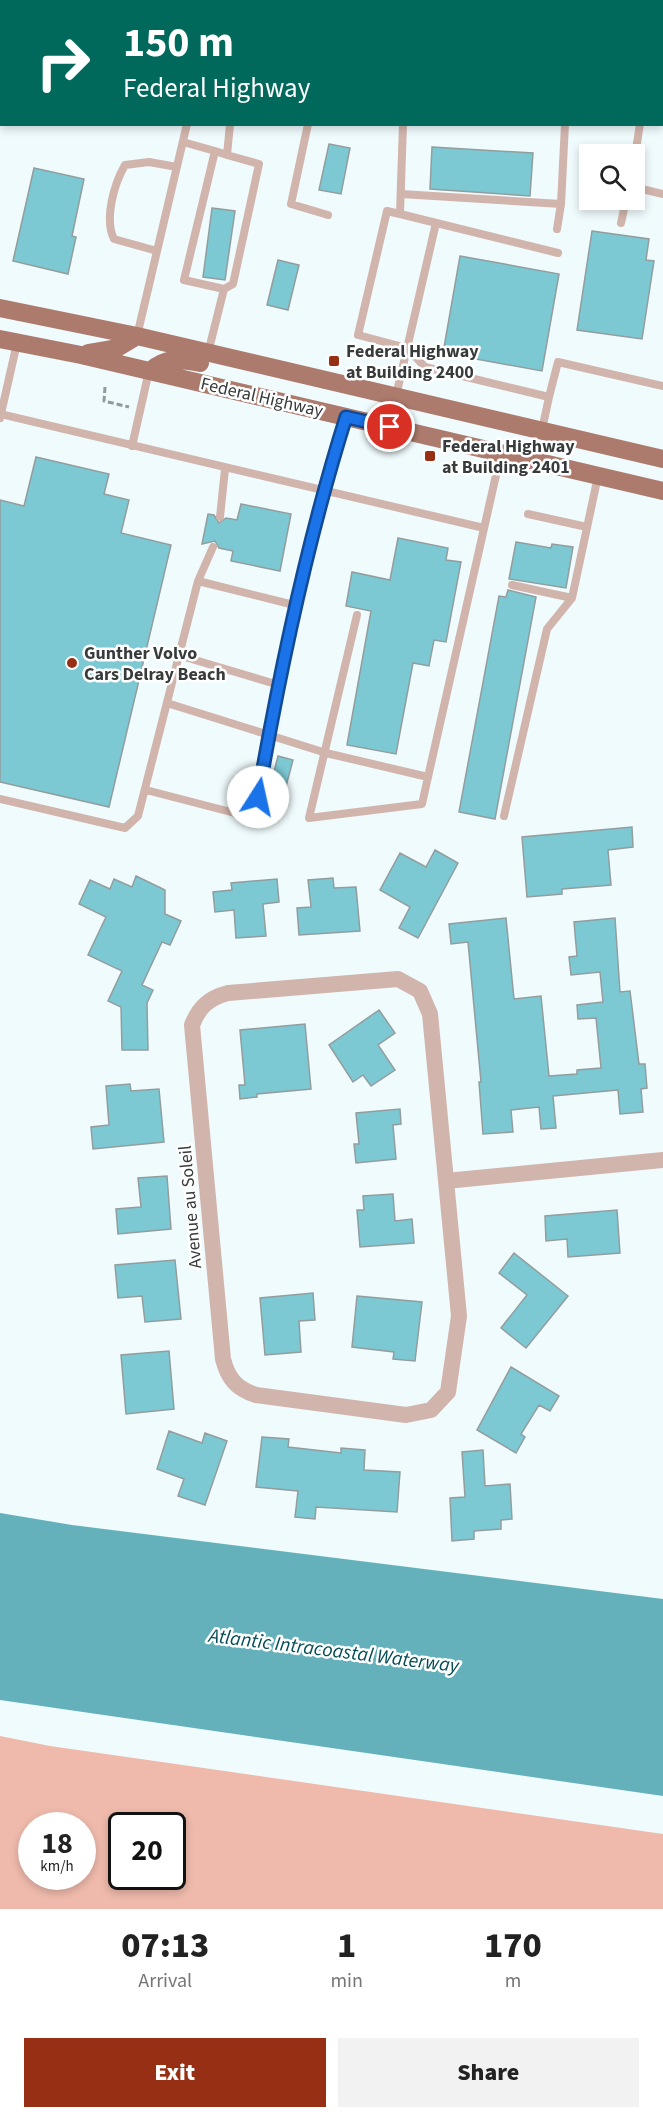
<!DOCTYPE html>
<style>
:root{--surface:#fff;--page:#f2f2f2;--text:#222;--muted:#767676;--accent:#972f15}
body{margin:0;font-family:"Source Sans 3",sans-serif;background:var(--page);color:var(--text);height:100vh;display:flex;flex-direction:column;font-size:22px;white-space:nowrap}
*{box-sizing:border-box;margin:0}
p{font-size:20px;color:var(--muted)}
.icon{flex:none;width:33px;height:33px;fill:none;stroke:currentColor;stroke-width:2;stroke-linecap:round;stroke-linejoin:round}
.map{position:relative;height:1909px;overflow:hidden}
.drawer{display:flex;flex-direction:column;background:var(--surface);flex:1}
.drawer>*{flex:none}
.hud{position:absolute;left:0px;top:0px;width:663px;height:126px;box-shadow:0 3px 9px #0003;background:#00695c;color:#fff;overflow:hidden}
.fabs{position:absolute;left:579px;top:144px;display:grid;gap:12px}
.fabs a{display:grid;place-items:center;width:66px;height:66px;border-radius:0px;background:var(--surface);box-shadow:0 3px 9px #0003;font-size:30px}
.speed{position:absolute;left:18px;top:1812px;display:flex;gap:12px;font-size:30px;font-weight:700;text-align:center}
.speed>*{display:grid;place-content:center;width:78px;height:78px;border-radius:50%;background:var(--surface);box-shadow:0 3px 9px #0003;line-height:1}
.speed small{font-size:15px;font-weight:400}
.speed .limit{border:3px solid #111;border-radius:9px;background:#fff;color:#111}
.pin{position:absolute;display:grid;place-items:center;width:51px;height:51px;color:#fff;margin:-26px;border:3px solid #fff;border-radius:50%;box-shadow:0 2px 6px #0007}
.me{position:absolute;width:66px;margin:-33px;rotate:10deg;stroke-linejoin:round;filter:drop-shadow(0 0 4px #0008)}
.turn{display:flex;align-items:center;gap:21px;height:126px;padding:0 24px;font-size:27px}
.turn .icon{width:78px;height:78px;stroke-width:2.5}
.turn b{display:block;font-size:42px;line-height:51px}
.eta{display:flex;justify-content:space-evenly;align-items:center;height:102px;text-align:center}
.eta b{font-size:36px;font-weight:800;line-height:42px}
.action{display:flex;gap:12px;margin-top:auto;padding:12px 24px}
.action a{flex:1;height:69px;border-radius:0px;background:var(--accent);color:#fff;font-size:24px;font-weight:800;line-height:69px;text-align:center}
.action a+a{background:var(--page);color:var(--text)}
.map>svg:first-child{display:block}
</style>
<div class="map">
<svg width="663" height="1909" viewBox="0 0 663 1909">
<rect width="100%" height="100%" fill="#f0fbfd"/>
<path fill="#efbaac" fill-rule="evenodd" d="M 0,1736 L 50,1746 L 663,1834 L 663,1909 L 0,1909 ZM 32,1826 L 82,1826 L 82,1876 L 32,1876 ZM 122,1826 L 172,1826 L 172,1876 L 122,1876 Z"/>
<path fill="#64b0bb" d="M 0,1513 L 72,1525 L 663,1599 L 663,1796 L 0,1700 Z"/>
<path fill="#7cc9d4" stroke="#929d9e" stroke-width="1.5" d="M 329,144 L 350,148 L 341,194 L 319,190 Z
M 432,147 L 533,153 L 530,196 L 430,189 Z
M 34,168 L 84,179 L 72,236 L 76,237 L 68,274 L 13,261 Z
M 212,208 L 235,211 L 225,280 L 203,277 Z
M 592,231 L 649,239 L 646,260 L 654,261 L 642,339 L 577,330 Z
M 460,256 L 559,274 L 542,371 L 443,353 Z
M 278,260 L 299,265 L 288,310 L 267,305 Z
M 36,457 L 109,474 L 104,494 L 129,500 L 121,533 L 171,545 L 109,807 L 0,782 L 0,500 L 24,506 Z
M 241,504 L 291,514 L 280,571 L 231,561 L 233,551 L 219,548 L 215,541 L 202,544 L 208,514 L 214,515 L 219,523 L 226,518 L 237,520 Z
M 398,538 L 448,548 L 446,560 L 461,562 L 446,642 L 434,640 L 429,666 L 413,663 L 396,754 L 347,745 L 371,611 L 346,606 L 352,572 L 390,580 Z
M 516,542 L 551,548 L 552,544 L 573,547 L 566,588 L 509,579 Z
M 508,590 L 536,597 L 495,819 L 459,812 L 499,596 L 506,597 Z
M 278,756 L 293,760 L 279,813 L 264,810 Z
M 632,827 L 633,847 L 608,850 L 611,885 L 562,889 L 562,894 L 527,897 L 522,837 Z
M 435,850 L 458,863 L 418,938 L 399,928 L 410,907 L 380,890 L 400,853 L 426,867 Z
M 136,876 L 165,890 L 165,914 L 181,921 L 170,945 L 162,942 L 142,985 L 153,990 L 147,1003 L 148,1050 L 122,1050 L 121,1007 L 108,1001 L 122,971 L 88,955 L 106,917 L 79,904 L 90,880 L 110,889 L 114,879 L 132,887 Z
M 333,878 L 334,888 L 356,887 L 360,931 L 299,935 L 297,908 L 311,907 L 308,880 Z
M 277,879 L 279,902 L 263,904 L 266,936 L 236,938 L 234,910 L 215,912 L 213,892 L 232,890 L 231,883 Z
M 506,918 L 514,999 L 541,996 L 549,1076 L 577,1074 L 577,1070 L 601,1068 L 596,1018 L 578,1019 L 577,1005 L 603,1002 L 600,972 L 571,975 L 569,957 L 577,956 L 574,922 L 615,918 L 620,992 L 630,991 L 639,1064 L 645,1064 L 647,1088 L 641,1089 L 643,1112 L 620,1114 L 618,1090 L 553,1096 L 556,1128 L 541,1129 L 539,1107 L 511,1110 L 513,1132 L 483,1134 L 479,1082 L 481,1082 L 468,942 L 451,944 L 449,924 Z
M 379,1010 L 395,1033 L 378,1045 L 395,1070 L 371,1086 L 363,1075 L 353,1082 L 329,1045 Z
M 305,1024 L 311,1089 L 257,1094 L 257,1097 L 240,1099 L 239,1085 L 245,1085 L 240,1030 Z
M 130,1084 L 131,1091 L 159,1089 L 164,1142 L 93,1149 L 91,1127 L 109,1125 L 106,1086 Z
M 400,1109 L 401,1124 L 393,1125 L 396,1159 L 356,1163 L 354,1144 L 359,1144 L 356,1113 Z
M 167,1176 L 171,1229 L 118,1234 L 116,1209 L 141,1207 L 138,1178 Z
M 393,1194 L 395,1221 L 412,1219 L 414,1243 L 360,1247 L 357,1210 L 364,1210 L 363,1196 Z
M 617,1210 L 620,1253 L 568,1257 L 567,1239 L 546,1241 L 545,1216 Z
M 514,1253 L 568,1296 L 526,1348 L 501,1328 L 527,1295 L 499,1273 Z
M 175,1260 L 181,1319 L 145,1322 L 142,1296 L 118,1298 L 115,1265 Z
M 313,1293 L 315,1320 L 299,1321 L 301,1352 L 265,1355 L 260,1298 Z
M 357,1296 L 422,1302 L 415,1361 L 393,1359 L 394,1352 L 352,1347 Z
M 169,1351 L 174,1409 L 126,1414 L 121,1355 Z
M 511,1367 L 559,1396 L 550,1411 L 539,1405 L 521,1434 L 525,1437 L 516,1453 L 477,1430 Z
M 169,1431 L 202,1443 L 205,1433 L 227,1441 L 205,1505 L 178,1496 L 184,1479 L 157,1469 Z
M 262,1437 L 289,1439 L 288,1447 L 341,1453 L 341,1448 L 365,1450 L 364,1470 L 400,1472 L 397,1512 L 316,1507 L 315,1519 L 295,1517 L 298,1491 L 256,1487 Z
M 483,1450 L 485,1486 L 510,1484 L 512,1519 L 501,1520 L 501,1529 L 474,1531 L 474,1539 L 452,1541 L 450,1498 L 465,1497 L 462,1452 Z"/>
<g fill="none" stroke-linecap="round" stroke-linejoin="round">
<path stroke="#92999a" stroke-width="3" stroke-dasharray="6 3" stroke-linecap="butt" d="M 105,387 L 104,401 L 129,407"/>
<path stroke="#d1b5ad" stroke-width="8" d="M 308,124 L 291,204 L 328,215
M 403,124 L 400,214 L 558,253
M 183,142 L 215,151
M 634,162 L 640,124
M 634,187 L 663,194
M 401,194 L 561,204 L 565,124
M 400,214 L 387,211 L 358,335 L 407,348 L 425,367 L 549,397 L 542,430
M 621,223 L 626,200
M 557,229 L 561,204
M 157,251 L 114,239 C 104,219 114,184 125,165 L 149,162 L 177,167
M 224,289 L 184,280 L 215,151 L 227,155
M 137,336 L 187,124
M 208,353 L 224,289 L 233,284 L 259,164 L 227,155 L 230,124
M 396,396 L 436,223
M 549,397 L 558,362 L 663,386
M 0,414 L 484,528
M 346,417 L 323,490 L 269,735 L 326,753 L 428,777 L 422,804 L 309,818 L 357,615
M 0,418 L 17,343
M 132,446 L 149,371
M 528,514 L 587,527
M 220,517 L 225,469
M 198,581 L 298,606
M 512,585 L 572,598
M 178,655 L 279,685
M 428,777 L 501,453
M 146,790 L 254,818 L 269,735 L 167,703
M 0,799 L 125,828 L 138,816 L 198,581 L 213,547
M 504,816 L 547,629 L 572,598 L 598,476"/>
<path stroke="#d1b5ad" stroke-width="16" d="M 398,979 L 420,991 L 430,1014 L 459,1316 L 448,1392 L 431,1410 L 406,1415 L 256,1395 C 237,1389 228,1379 223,1359 L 192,1025 C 199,1007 209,998 228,993 Z
M 446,1181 L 663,1160"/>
<path stroke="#d1b5ad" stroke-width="18" d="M 0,51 L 2,51
M 662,100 L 663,100"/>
<path stroke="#ad7b6e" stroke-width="18" d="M 0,308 L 137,336 L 663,459
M 0,339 L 81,355 L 663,491
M 88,353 L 117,348 L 137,336
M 150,371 C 166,357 179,359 200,363"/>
<path stroke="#6f7577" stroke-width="4.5" stroke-dasharray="9 4.5" stroke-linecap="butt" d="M 89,0 L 109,2
M 0,5 L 2,5
M 662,42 L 663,42
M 662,53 L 663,53"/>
</g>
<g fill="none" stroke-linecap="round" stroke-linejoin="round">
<g stroke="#114b97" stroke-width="15">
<path id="route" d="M 258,797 C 280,669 307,541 346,417 L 390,427"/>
</g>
<use href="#route" stroke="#1a73e8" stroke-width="10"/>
</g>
<g fill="#972f15" stroke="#fff" stroke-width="2">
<rect x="328" y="355" width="12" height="12" rx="3"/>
<rect x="424" y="450" width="12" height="12" rx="3"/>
<circle cx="72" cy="663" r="6"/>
</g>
<g text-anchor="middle" stroke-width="5" stroke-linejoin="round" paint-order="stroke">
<g font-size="18" font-weight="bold" fill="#373b3c" stroke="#fff" text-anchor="start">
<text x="346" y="357">Federal Highway<tspan x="346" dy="21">at Building 2400</tspan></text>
<text x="442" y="452">Federal Highway<tspan x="442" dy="21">at Building 2401</tspan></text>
<text x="84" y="659">Gunther Volvo<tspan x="84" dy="21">Cars Delray Beach</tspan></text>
</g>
<g font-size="18" fill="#373b3c" stroke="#fff">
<text transform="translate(262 397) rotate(13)" y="6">Federal Highway</text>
<text transform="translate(190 1207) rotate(-95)" y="6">Avenue au Soleil</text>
</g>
<g font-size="20" font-style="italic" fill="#044d55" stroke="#fff">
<text transform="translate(334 1650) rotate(7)" y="7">Atlantic Intracoastal Waterway</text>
</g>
</g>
</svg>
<div class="fabs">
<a><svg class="icon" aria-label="search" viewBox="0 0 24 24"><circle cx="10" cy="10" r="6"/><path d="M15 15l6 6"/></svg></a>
</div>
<div class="speed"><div>18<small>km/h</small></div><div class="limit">20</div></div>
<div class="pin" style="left:390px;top:427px;background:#d93025"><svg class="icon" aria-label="arrive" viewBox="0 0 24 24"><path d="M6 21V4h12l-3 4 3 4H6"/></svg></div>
<svg class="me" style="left:258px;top:797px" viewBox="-20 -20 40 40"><circle r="19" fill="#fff"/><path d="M0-13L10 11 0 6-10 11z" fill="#1a73e8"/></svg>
<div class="hud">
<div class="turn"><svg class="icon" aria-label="right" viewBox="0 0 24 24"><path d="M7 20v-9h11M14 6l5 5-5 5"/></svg><div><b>150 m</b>Federal Highway</div></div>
</div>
</div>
<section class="drawer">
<div class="eta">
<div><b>07:13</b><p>Arrival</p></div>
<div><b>1</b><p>min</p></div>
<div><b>170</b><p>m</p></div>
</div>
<div class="action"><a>Exit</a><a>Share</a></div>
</section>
